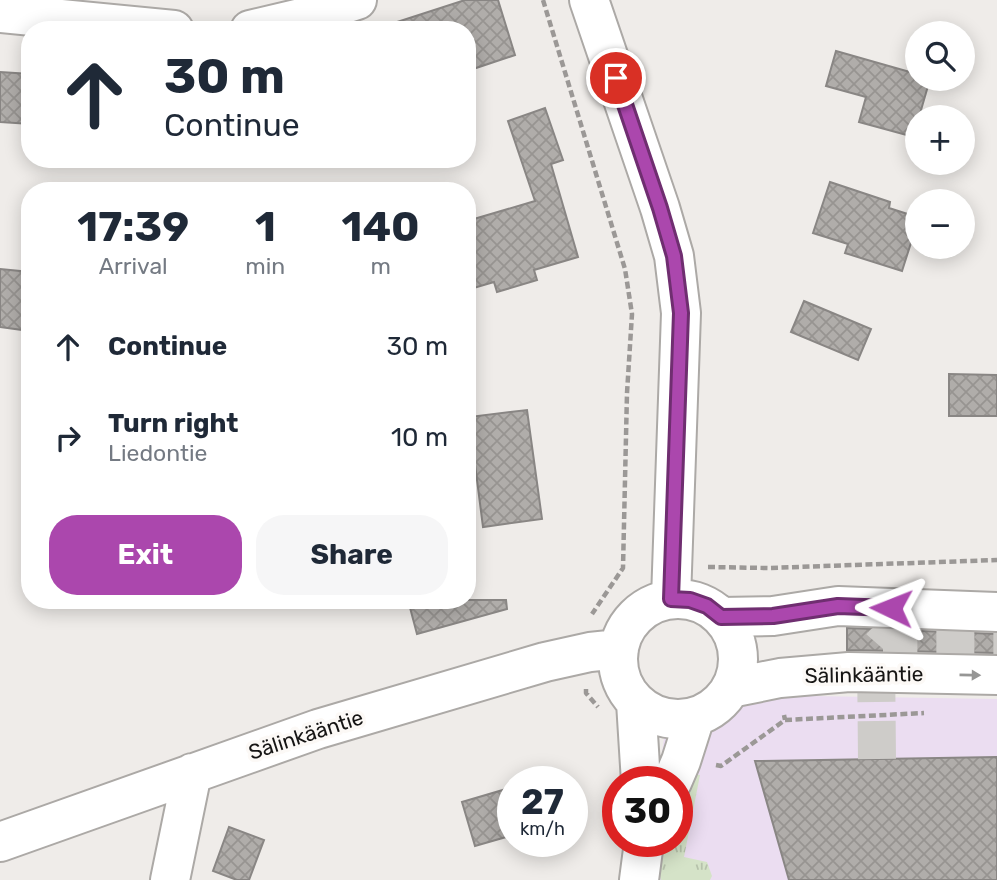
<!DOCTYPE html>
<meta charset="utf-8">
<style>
:root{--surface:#fff;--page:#f6f6f7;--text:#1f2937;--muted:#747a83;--accent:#ab47ad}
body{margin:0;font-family:Rubik,sans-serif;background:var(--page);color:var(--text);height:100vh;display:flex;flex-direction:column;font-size:26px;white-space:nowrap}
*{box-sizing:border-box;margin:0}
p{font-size:23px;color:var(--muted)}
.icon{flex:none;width:38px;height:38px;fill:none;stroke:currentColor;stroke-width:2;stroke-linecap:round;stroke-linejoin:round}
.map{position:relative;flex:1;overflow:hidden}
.details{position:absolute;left:21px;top:182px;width:455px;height:427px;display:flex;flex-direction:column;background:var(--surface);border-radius:28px;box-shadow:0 4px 18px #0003}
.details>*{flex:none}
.top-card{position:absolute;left:21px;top:21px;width:455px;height:147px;border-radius:28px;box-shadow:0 4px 18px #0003;background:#fff;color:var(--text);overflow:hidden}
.controls{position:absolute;left:905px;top:21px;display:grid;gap:14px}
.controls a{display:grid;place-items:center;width:70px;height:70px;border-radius:50%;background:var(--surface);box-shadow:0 4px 18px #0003;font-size:35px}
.speed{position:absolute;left:497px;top:766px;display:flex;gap:14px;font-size:35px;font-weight:700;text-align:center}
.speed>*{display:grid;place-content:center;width:91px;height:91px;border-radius:50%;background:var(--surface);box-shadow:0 4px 18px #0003;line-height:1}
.speed small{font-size:18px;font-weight:400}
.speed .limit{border:10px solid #d22;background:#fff;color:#111}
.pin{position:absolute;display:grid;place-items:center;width:60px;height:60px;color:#fff;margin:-30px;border:4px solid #fff;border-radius:50%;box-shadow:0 2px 7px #0007}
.me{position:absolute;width:77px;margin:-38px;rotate:272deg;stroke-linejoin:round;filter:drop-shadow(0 0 5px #0008)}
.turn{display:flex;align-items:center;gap:24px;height:147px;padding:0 28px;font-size:32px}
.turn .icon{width:91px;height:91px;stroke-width:2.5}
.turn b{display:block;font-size:49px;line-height:60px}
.eta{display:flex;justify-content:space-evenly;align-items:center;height:119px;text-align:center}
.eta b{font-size:42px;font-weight:700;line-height:49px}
.cta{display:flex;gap:14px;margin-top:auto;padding:14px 28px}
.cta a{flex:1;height:80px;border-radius:28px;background:var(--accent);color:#fff;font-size:28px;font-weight:700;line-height:80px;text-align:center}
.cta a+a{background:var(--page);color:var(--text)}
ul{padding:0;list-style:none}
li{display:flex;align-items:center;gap:21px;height:91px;padding:0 28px}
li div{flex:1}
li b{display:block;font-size:26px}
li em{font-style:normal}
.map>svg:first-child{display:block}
</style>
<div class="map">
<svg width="997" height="880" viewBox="0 0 997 880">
<defs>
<pattern id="grass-tufts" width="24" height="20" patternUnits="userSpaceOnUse" patternTransform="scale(1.75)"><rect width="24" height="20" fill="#d5e3c8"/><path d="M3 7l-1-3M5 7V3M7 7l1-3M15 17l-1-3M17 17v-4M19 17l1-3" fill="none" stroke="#b6c2ab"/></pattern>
<pattern id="building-cross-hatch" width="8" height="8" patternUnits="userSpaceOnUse" patternTransform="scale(1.75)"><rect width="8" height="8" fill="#b0adaa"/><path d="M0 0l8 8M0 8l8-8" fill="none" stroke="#979491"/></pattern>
</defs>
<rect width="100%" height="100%" fill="#efece9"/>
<path fill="#ebddf1" d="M 739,695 L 997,699 L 997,880 L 643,880 L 650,842 L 677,842 L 677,782 L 658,782 L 665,731 L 712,719 Z"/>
<path fill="url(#grass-tufts)" d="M 687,773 L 700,775 L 684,857 L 707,862 L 712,876 L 710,880 L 661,880 C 656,870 661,853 664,842 L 677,842 L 677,799 Z"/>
<path fill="url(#building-cross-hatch)" stroke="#898684" stroke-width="2" d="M 465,0 L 498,0 L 515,55 L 467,71 L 467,30 L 392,30 L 391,24 Z
M 836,51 L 917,74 L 917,79 L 930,79 L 919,117 L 917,117 L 917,125 L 914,137 L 859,122 L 866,97 L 826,86 Z
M 0,72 L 30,74 L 30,124 L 0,122 Z
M 545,108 L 563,160 L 551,164 L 578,257 L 534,270 L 537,280 L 497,292 L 494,282 L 467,290 L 467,221 L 535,201 L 508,121 Z
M 830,182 L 890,202 L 889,208 L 917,217 L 917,224 L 902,271 L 845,253 L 848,244 L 813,233 Z
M 0,269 L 30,272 L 30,331 L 0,327 Z
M 804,301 L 871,329 L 858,360 L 791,332 Z
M 949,374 L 997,375 L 997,416 L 949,416 Z
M 527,410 L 542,519 L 483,527 L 469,417 Z
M 408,600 L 506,600 L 507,609 L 417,634 Z
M 847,628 L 997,634 L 997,653 L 847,650 Z
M 997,757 L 997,880 L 789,880 L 755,761 Z
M 513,787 L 513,835 L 475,846 L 462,802 Z
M 229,827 L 264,840 L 249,880 L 237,880 L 213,871 Z"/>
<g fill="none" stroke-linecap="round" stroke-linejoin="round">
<path stroke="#ceccc9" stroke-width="38" stroke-dasharray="38 19" stroke-linecap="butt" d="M 877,759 L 876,652 L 883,644 L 997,644"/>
<g stroke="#aca9a6" stroke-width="42">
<path id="minor" d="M 589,0 L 660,208 L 674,256 L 681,313 L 671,599
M 0,13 L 174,30
M 250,30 L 305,17 L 357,0
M618 659a60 60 0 1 1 120 0a60 60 0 1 1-120 0Z
M 721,617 L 773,616 L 838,606 L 997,612
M 731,688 L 780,678 L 849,672 L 997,675
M 636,702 L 641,782
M 672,782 L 681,761 L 695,717
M 0,842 L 318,729 L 545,662 L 590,652 L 619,649
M 170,880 L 192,773
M 639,880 L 644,842"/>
</g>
<path stroke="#9b9896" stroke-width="4.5" stroke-dasharray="7 3.5" stroke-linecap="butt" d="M 543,0 L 625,269 L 632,314 L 627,393 L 623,568 L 592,614
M 708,567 L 768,568 L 997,560
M 586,689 L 586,693 L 598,707
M 785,720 L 924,713
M 716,765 L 721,766 L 785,720 L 784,715"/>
<use href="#minor" stroke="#fff" stroke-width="38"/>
</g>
<defs><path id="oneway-solid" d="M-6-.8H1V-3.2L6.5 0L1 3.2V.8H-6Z" transform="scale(1.75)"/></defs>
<use fill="#969695" href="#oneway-solid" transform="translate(970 675) rotate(1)"/>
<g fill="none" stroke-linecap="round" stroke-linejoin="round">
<g stroke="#6f2e70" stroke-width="18">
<path id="route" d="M 616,78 L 660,208 L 674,256 L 681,313 L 671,599 L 690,600 L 707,606 L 721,617 L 773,616 L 838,606 L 891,608"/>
</g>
<use href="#route" stroke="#ab47ad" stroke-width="12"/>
</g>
<g text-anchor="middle" stroke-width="7" stroke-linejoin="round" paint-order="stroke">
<g font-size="21" fill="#161514" stroke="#fcf9f6">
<text transform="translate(864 675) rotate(-1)" y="7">Sälinkääntie</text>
<text transform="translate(306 735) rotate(-18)" y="7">Sälinkääntie</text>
</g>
</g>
</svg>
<div class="controls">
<a><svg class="icon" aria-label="search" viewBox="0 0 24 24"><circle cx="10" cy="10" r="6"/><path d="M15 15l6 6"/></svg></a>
<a>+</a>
<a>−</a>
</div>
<div class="speed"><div>27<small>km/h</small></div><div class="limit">30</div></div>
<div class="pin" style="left:616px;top:78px;background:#d93025"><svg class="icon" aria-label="arrive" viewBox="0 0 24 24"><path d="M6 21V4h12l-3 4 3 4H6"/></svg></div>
<svg class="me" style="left:891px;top:608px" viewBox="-20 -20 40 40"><path d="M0-17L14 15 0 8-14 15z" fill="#ab47ad" stroke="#fff" stroke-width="4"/></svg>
<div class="top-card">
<div class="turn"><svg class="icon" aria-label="ahead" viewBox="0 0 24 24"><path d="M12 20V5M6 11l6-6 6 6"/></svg><div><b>30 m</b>Continue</div></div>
</div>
<section class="details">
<div class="eta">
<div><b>17:39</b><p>Arrival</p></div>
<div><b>1</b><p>min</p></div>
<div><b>140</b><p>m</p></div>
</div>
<ul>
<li><svg class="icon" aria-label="ahead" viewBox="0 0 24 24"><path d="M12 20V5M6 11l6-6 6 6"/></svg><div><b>Continue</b></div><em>30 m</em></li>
<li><svg class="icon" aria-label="right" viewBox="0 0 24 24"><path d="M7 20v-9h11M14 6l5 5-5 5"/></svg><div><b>Turn right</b><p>Liedontie</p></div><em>10 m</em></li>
</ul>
<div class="cta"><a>Exit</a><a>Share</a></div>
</section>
</div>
